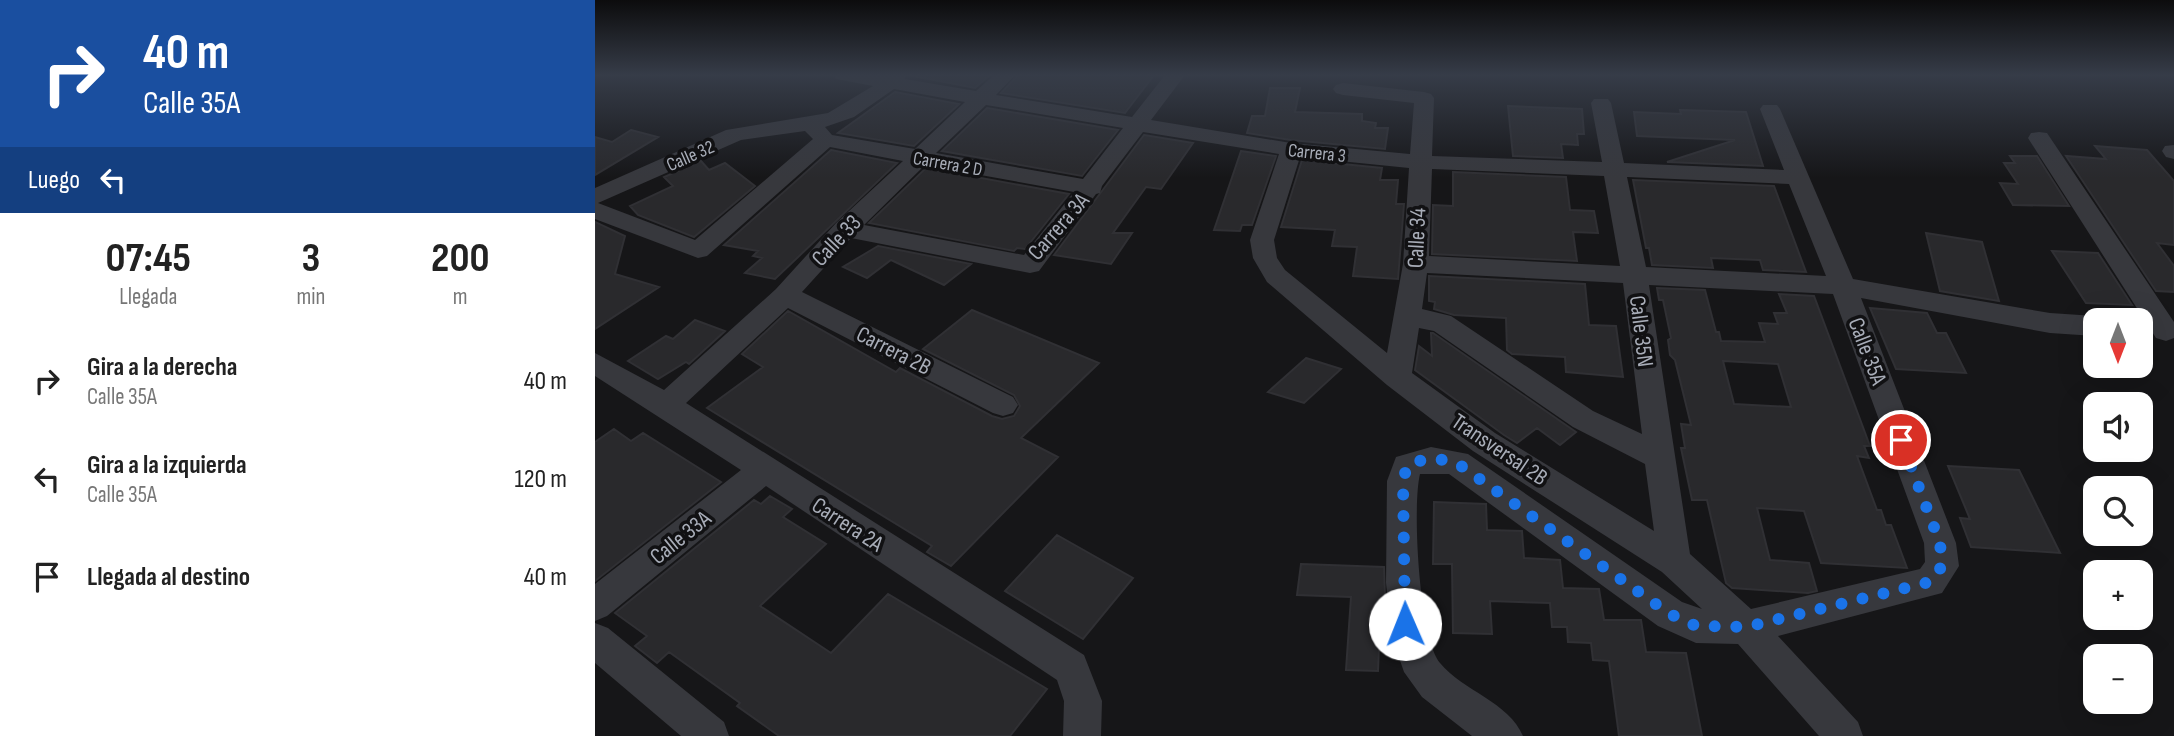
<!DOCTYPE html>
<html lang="es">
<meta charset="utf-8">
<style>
:root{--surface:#fff;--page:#f2f2f2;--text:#222;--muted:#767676}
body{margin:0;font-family:"Sofia Sans Condensed",sans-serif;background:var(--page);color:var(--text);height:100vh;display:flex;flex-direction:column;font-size:26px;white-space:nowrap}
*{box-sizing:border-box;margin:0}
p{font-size:23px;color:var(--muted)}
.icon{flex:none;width:38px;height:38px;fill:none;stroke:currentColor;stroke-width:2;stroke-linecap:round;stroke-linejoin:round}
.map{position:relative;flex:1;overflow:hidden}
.details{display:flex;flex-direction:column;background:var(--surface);width:595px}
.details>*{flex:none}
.banner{background:#1a4fa0;color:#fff;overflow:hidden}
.needle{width:46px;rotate:180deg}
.fabs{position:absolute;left:1488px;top:308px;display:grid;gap:14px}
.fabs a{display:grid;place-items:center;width:70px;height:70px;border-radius:14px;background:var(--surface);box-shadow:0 7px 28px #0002;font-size:35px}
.pin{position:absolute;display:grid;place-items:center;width:60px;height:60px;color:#fff;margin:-30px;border:4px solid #fff;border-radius:50%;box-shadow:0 2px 7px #0007}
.me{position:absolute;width:77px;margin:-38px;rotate:359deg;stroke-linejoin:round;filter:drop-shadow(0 0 5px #0008)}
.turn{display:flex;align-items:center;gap:24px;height:147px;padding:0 28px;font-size:32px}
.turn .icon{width:91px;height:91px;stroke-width:2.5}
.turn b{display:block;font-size:49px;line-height:60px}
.then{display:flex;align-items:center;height:66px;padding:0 28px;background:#0003;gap:14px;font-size:26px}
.eta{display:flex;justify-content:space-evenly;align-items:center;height:119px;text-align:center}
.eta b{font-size:42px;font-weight:700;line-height:49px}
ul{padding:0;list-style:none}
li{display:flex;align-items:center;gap:21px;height:98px;padding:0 28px}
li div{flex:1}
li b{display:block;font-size:26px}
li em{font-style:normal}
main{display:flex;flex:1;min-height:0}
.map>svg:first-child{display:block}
</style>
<main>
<section class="details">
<div class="banner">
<div class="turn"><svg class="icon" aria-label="right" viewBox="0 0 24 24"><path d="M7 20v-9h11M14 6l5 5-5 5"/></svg><div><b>40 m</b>Calle 35A</div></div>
<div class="then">Luego<svg class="icon" aria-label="left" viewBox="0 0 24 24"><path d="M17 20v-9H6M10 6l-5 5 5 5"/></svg></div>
</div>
<div class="eta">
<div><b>07:45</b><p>Llegada</p></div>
<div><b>3</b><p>min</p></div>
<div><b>200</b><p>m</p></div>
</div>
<ul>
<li><svg class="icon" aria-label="right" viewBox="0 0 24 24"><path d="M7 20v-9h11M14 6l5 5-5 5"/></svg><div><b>Gira a la derecha</b><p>Calle 35A</p></div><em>40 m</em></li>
<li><svg class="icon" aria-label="left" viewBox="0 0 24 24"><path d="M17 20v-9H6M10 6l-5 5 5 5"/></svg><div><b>Gira a la izquierda</b><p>Calle 35A</p></div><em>120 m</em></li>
<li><svg class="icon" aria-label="arrive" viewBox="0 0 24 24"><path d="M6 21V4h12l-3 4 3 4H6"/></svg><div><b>Llegada al destino</b></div><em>40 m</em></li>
</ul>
</section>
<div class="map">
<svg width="1579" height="736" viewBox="0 0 1579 736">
<rect width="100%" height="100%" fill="#161618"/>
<path fill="#29292c" stroke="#303034" stroke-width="2" fill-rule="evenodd" d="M 313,75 L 395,75 L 380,88 Z
M 423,75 L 559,75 L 530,113 L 406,93 Z
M 675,88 L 705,88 L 700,112 L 767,114 L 767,121 L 781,123 L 780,128 L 793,128 L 790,149 L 696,140 L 652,133 L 657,116 L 670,116 Z
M 300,92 L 364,104 L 319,146 L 243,133 Z
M 913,106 L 987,109 L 989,134 L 982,134 L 983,145 L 966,144 L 968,158 L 918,156 Z
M 392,108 L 523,130 L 487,176 L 347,151 Z
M 1085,110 L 1151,112 L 1168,166 L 1072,162 L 1140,140 L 1042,136 L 1039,112 L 1086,114 Z
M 36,130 L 63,137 L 0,175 L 0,137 L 17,142 Z
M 549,135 L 598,143 L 566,189 L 551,187 L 518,233 L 537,233 L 516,264 L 459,255 Z
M 1500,146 L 1552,150 L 1579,181 L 1579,245 L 1562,243 L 1579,266 L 1579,292 L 1561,291 L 1471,156 L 1511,159 Z
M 236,150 L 302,163 L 180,279 L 150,273 L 167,258 L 158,256 L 163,251 L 129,245 Z
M 646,151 L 681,156 L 657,225 L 647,225 L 645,231 L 619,230 Z
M 1415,156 L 1442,156 L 1474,206 L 1418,205 L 1405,183 L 1423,184 L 1409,163 L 1420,163 Z
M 707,160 L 787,168 L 785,180 L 803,180 L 801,204 L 809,204 L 803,279 L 758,276 L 762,247 L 737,246 L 740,230 L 686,227 Z
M 106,161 L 114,170 L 130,163 L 160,186 L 99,237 L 43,215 L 35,206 L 78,186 L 69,177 Z
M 331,168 L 474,194 L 430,249 L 422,248 L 419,251 L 274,223 Z
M 858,172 L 971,177 L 975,210 L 999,211 L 1003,233 L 978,232 L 982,261 L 837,254 L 838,205 L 858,206 Z
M 1038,180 L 1179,186 L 1211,272 L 1168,270 L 1165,260 L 1116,258 L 1118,268 L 1057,265 L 1054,248 L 1051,248 Z
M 0,222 L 30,236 L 20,274 L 64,287 L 0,329 Z
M 1331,233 L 1387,242 L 1404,301 L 1345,291 Z
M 283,246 L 376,264 L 349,285 L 296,260 L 272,278 L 248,267 Z
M 1457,251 L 1503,253 L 1537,305 L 1491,303 Z
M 834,276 L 990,284 L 994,325 L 1021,326 L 1028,377 L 971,372 L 970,357 L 917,354 L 912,350 L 911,318 L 859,315 L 839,309 L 840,302 L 834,301 Z
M 1062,288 L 1110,290 L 1121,332 L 1124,332 L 1126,341 L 1170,342 L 1164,323 L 1183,324 L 1179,313 L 1192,313 L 1184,294 L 1219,296 L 1275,446 L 1269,446 L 1274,458 L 1262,456 L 1282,510 L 1286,510 L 1291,525 L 1296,525 L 1312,568 L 1226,563 L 1209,511 L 1162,508 L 1175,560 L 1214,563 L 1222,591 L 1213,593 L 1137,588 L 1131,583 L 1112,500 L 1097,500 L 1086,448 L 1090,448 L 1086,424 L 1096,425 L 1080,360 L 1075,355 L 1073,340 L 1076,338 L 1068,300 L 1064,300 ZM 1128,361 L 1183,364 L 1196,407 L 1139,404 Z
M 1275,308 L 1332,313 L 1342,333 L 1351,333 L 1371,373 L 1301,369 Z
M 377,310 L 504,363 L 426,438 L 463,457 L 356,566 L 332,552 L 337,546 L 112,408 L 168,367 L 147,354 L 193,311 L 301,372 L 305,368 L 397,416 L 407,419 L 419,416 L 425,406 L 419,395 L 328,349 Z
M 100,320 L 130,331 L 94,364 L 91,362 L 63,379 L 33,361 L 71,336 L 78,339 Z
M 836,333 L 838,333 L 981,432 L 965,445 L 942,428 L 922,443 L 909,435 L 820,370 L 824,346 L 837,356 Z
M 711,358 L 746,369 L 709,403 L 673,392 Z
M 19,429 L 36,441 L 48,433 L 126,482 L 0,581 L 0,442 Z
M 1353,466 L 1424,470 L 1465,553 L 1376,547 L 1365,518 L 1375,519 Z
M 175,496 L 197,509 L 188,517 L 231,544 L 165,606 L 236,653 L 293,594 L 452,689 L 415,736 L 184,736 L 142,706 L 145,703 L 74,652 L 62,663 L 40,646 L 52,636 L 20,613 L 159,500 L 166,504 Z
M 839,502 L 891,504 L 892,530 L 927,531 L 929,558 L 965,560 L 968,588 L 1004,589 L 1009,620 L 1046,620 L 1051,652 L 1091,653 L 1107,736 L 1024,736 L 1014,661 L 998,660 L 996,643 L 973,642 L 972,627 L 957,627 L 955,603 L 895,601 L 897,634 L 858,633 L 857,564 L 838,564 Z
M 462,535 L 538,578 L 488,639 L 410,591 Z
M 706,564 L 789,567 L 790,598 L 786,598 L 783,671 L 751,670 L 756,597 L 702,595 Z"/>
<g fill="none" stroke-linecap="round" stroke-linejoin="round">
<path fill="#37383d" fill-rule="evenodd" d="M 238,75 L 311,75 L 310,79 L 381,91 L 399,75 L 420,75 L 401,95 L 537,117 L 570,75 L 590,75 L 556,120 L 696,143 L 815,154 L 819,103 L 748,95 L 741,93 L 738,89 L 741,85 L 748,83 L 829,92 L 836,94 L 839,98 L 837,156 L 1007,162 L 996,103 L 999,99 L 1013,99 L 1016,103 L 1029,163 L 1189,170 L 1165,109 L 1168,105 L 1182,105 L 1185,109 L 1258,279 L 1455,313 L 1500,316 L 1510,320 L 1500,320 L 1500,336 L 1455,333 L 1266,298 L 1361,543 L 1364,566 L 1347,593 L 1183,636 L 1263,722 L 1268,736 L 1224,736 L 1143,644 L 1101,643 L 1063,626 L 854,474 L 825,474 C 817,507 824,637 845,663 C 868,691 914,702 928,736 L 877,736 L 827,697 L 809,672 L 797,637 L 791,583 L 792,481 L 801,457 L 836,447 L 873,454 L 1087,602 L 1107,609 L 1067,572 L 878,451 L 792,385 L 672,282 L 658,258 L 655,240 L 684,154 L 548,132 L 507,186 L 505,193 L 501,194 L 444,271 L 435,273 L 256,238 L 207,292 L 418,397 L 423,405 L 418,413 L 408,416 L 398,413 L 193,308 L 91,403 L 489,655 L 507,701 L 506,736 L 468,736 L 469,701 L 462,680 L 171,486 L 12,616 L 0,621 L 0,584 L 146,470 L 0,376 L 0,353 L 69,390 L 181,289 L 241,223 L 308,161 L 235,147 L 112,256 L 103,258 L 0,219 L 0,188 L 131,130 L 233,113 L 278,86 L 241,79 ZM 299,89 L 370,102 L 320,149 L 237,135 L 230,127 L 259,117 ZM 391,105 L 528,128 L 488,179 L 341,153 ZM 210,131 L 218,139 L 100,240 L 3,203 L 146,140 ZM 705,157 L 814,168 L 808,264 L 792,353 L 690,270 L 682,258 L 679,240 ZM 330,165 L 479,192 L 429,255 L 269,225 ZM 837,169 L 1009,176 L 1025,266 L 834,256 ZM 1032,177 L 1194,184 L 1231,276 L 1051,267 ZM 832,273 L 1028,283 L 1047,434 L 998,411 L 856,316 L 827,309 ZM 1054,285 L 1238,294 L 1329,543 L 1330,562 L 1325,569 L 1156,609 L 1095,554 ZM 824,328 L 839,331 L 978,427 L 1050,464 L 1059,531 L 900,433 L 817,373 Z
M 1444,132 L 1452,133 L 1579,322 L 1579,338 L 1571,341 L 1561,338 L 1433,138 L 1436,133 Z
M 1579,145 L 1579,159 L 1571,157 L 1567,151 L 1570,146 Z
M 0,623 L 13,628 L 129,722 L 134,736 L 86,736 L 0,663 Z"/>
</g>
<linearGradient id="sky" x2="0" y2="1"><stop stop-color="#0c0c0d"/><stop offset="0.42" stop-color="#363c48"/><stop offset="1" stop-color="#363c48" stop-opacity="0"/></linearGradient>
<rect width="1579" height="178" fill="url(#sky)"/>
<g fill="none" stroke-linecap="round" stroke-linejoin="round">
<path stroke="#1a73e8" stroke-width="12" stroke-dasharray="0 21.6" d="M 810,624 L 808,481 L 812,466 C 830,457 842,458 862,463 L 1075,614 L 1101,626 L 1151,627 L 1335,582 L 1347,566 L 1345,543 L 1306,440"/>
</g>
<g text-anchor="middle" stroke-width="7" stroke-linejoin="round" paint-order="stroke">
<g font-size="19" fill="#a8adb8" stroke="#111113">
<text transform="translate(722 152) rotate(6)" y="7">Carrera 3</text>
<text transform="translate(95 155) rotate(-24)" y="7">Calle 32</text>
<text transform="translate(353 163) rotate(10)" y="7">Carrera 2 D</text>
</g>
<g font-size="23" fill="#a8adb8" stroke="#111113">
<text transform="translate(463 226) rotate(-49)" y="8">Carrera 3A</text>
<text transform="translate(821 238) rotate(-87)" y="8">Calle 34</text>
<text transform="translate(241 240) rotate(-47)" y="8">Calle 33</text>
<text transform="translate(1047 331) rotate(83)" y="8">Calle 35N</text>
<text transform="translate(299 350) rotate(27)" y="8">Carrera 2B</text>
<text transform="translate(1273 351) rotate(69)" y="8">Calle 35A</text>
<text transform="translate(905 449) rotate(34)" y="8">Transversal 2B</text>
<text transform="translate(253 524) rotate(33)" y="8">Carrera 2A</text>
<text transform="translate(85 537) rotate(-39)" y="8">Calle 33A</text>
</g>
</g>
</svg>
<div class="fabs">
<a><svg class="needle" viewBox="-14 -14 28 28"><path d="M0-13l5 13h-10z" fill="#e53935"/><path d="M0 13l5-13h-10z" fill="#767676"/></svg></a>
<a><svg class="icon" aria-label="sound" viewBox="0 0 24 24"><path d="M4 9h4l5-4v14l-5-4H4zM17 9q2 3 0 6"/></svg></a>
<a><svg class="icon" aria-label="search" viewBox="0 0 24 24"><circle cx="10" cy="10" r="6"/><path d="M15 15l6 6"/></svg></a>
<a>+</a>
<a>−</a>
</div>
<div class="pin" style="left:1306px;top:440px;background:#d93025"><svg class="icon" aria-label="arrive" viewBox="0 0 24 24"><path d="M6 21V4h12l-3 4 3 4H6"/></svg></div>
<svg class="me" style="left:810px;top:624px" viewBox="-20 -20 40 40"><circle r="19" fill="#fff"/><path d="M0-13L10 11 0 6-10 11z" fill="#1a73e8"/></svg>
</div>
</main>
